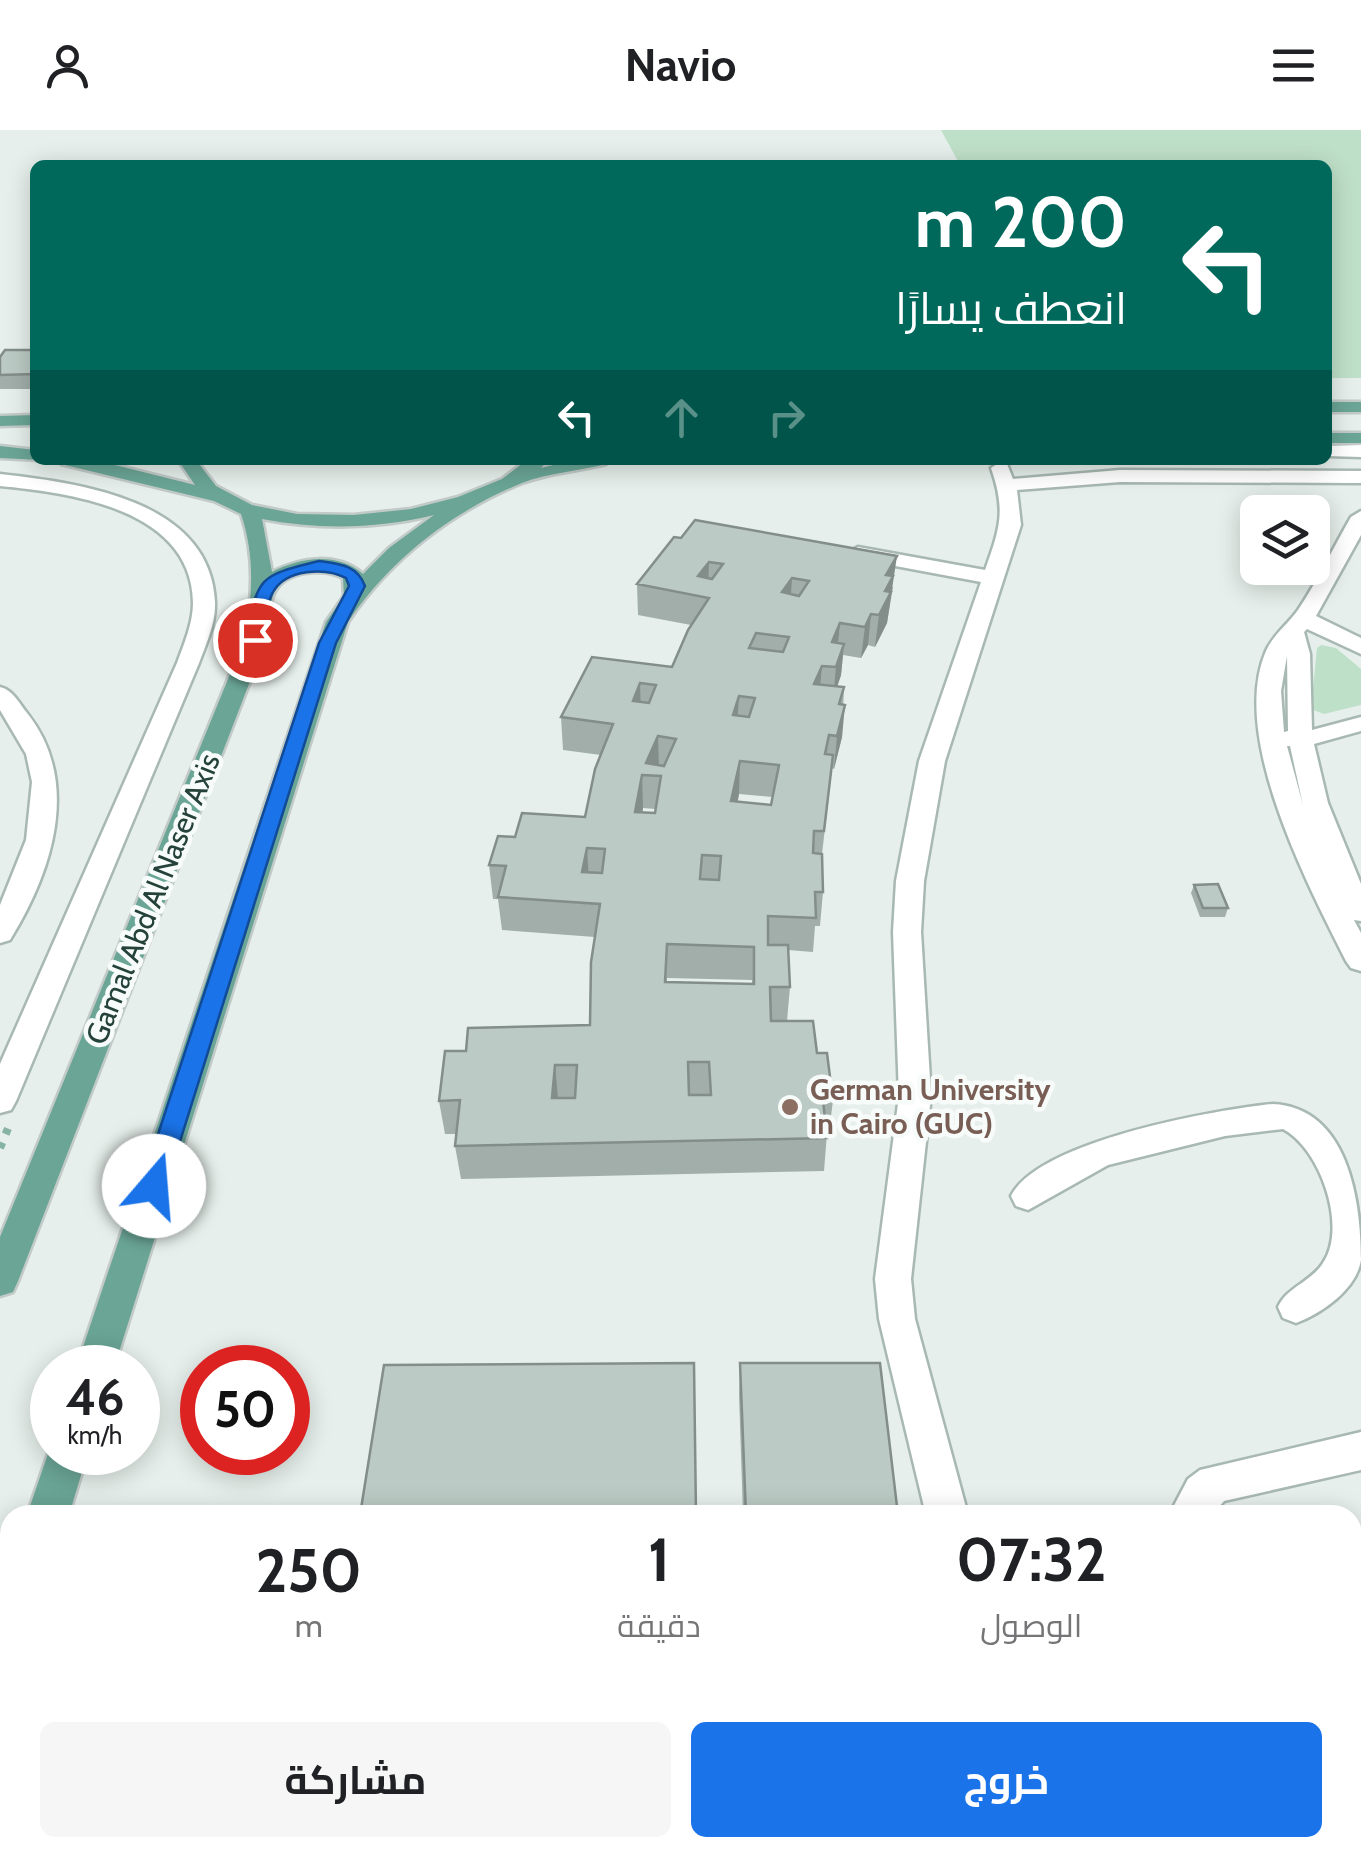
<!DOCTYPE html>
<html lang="ar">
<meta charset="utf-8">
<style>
:root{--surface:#fff;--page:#f6f6f6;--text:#202124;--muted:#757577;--accent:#1a73e8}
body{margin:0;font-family:Cabin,Cairo,sans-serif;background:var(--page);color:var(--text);direction:rtl;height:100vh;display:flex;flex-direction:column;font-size:38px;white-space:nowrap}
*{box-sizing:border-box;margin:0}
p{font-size:32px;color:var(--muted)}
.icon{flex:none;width:55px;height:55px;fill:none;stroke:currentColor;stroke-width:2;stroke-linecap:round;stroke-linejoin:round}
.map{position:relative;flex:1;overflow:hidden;direction:ltr}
.side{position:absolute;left:0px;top:1375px;width:1362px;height:352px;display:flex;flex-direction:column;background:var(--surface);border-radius:30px 30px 0 0;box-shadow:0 5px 25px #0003;direction:rtl}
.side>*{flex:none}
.guide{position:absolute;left:30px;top:30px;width:1302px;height:305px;border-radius:15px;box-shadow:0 5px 25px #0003;direction:rtl;background:#00695c;color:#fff;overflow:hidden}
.tools{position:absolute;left:1240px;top:365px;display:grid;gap:20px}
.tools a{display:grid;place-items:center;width:90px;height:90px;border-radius:15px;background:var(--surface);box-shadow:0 5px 25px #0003;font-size:50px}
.speed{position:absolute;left:30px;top:1215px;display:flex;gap:20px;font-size:50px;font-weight:700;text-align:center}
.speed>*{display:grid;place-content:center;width:130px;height:130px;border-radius:50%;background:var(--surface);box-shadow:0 5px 25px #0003;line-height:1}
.speed small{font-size:25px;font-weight:400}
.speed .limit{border:15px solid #d22;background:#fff;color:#111}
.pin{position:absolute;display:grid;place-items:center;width:85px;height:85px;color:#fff;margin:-42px;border:5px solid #fff;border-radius:50%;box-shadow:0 2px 10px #0007}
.me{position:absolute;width:110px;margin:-55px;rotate:18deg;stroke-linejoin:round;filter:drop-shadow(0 0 8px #0008)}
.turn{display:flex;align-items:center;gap:35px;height:210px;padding:0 40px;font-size:45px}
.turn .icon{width:130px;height:130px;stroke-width:2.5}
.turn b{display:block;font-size:70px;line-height:85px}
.lanes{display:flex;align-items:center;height:95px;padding:0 40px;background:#0003;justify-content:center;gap:50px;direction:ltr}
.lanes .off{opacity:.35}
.eta{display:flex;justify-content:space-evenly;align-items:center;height:170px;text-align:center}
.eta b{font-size:60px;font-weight:700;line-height:70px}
.cta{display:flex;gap:20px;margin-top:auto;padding:20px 40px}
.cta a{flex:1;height:115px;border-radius:15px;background:var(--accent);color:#fff;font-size:40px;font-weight:700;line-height:115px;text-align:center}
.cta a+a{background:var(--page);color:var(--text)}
header{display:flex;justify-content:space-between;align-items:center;height:130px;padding:0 40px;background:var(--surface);font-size:45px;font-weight:700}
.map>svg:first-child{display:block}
</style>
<header><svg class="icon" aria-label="menu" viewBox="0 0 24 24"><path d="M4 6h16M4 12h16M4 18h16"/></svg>Navio<svg class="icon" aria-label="person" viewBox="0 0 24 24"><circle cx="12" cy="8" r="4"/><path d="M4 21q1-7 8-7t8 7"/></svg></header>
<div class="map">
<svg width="1361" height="1727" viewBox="0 0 1361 1727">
<rect width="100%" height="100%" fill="#e6efeb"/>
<path fill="#bfe0c8" d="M 941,0 L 1361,0 L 1361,248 L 1328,248 L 1328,35 L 960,35 Z
M 1321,515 L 1336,518 L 1361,539 L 1361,575 L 1324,584 L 1311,579 L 1317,518 Z"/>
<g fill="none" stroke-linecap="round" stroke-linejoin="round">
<g stroke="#a8b8b2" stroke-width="5">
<path id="minor" d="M 1361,315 L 1361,327 L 1328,326 L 1328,316 Z
M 1000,332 L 1007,334 L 1013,349 L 1120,340 L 1361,341 L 1361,353 L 1120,352 L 1017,360 L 1021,395 L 945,631 L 924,751 L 921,802 L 931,966 L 911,1149 L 915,1189 L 968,1385 L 926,1385 L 879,1189 L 875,1149 L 899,966 L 893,802 L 896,751 L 919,631 L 981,452 L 858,429 L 848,423 L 858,417 L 985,440 C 1000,398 1006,381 991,338 Z
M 0,344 C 80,353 210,370 215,472 C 216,493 206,514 199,533 L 16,971 L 11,980 L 0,983 L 0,934 L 177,533 C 184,514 193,493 193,473 C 192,379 72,363 0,356 Z
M 1361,381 L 1361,405 L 1316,486 L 1361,508 L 1361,524 L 1307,499 L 1304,502 L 1310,524 L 1312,600 L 1361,587 L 1361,601 L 1314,614 L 1328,673 L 1361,754 L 1361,791 L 1354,790 L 1361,803 L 1361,841 L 1351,838 L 1346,831 C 1308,755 1229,606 1266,521 C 1273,505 1289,493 1298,480 C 1318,450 1333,418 1351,387 ZM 1287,526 L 1288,601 L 1284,602 L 1281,561 ZM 1287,616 L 1290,616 L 1303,675 Z
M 0,557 C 13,560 19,573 27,583 C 82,652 52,742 10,810 L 0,813 L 0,775 L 26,710 L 32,652 L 26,624 L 0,580 Z
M 1273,974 C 1347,978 1361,1068 1361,1130 C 1356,1160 1322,1183 1296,1193 L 1283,1188 L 1278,1177 C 1287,1157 1311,1152 1323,1133 C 1348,1097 1320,1018 1283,999 L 1225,1006 L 1108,1035 L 1028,1080 L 1016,1076 L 1011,1066 C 1039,1011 1214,980 1273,974 Z
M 1361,1302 L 1361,1340 L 1224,1371 L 1212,1385 L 1169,1385 L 1188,1349 L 1200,1340 Z
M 1023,1718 L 1071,1718 L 1074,1727 L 1026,1727 Z
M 1297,1718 L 1346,1718 L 1350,1727 L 1301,1727 Z"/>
</g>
<g stroke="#c2cac8" stroke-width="5">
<path id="major" d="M 1328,272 L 1361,272 L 1361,282 L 1328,282 Z
M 35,285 L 35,295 L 0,296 L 0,286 Z
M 1328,303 L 1361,303 L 1361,313 L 1328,313 Z
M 0,316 L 35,320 L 35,330 L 41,330 L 0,328 Z
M 59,330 L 95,330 L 195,355 L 178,330 L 196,330 L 216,356 L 252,375 L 297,384 L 354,385 L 411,379 L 458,367 L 502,349 L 527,330 L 548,330 L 541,338 L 574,330 L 608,330 L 606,334 C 579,341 547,343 522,353 C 453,381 390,429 348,492 L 114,1238 L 76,1238 L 326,492 L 344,466 L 343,448 C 321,436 279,441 272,469 C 269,482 269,497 266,510 L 18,1151 L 13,1162 L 0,1166 L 0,1107 L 244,510 C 253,467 255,426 241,384 L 214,371 L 61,334 ZM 434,385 L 389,418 L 363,444 C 337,422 301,427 272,442 L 262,389 C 319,400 377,399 434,385 Z
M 52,1312 L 52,1322 L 88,1322 L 69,1385 L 27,1385 Z
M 10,1481 L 10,1552 L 0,1556 L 0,1485 Z"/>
</g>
<path stroke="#86b3a5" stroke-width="8" stroke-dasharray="6 9" stroke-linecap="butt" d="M 0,1018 L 9,996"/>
<path stroke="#86b3a5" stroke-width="9" stroke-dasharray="8 11" stroke-linecap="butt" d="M 1352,1597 L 1361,1595"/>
<use href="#minor" fill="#fff" fill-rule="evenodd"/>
<use href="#major" fill="#6aa596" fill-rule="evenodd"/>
</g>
<path fill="#a1aea9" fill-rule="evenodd" d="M 35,220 L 35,259 L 0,259 L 0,227 Z
M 674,407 L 893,457 L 887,493 L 875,517 L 868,515 L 861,528 L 843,525 L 841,545 L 837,557 L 844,557 L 842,607 L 834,639 L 832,638 L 822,724 L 823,762 L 820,796 L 815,796 L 813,822 L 788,820 L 790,857 L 787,891 L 817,923 L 833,970 L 829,1003 L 827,1003 L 824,1041 L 461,1049 L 455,1016 L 456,1004 L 445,1004 L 439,971 L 466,921 L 590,895 L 595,807 L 502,800 L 498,769 L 493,769 L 489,735 L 515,707 L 585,687 L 601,625 L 563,620 L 561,587 L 672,537 L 691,495 L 638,485 L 637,454 ZM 739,664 L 772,667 L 771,675 L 738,671 ZM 643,678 L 655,679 L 655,683 L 642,683 ZM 667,848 L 752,850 L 752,854 L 667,852 Z
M 1194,755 L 1228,778 L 1225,787 L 1200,787 L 1191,763 Z
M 740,1233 L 898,1385 L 743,1385 L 739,1265 Z
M 1361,1410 L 1361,1548 L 1352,1531 L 1352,1412 Z
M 309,1718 L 700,1718 L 699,1727 L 316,1727 Z
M 830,1718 L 936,1718 L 937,1727 L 831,1727 Z"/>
<path fill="#838d89" d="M 897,426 L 887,493 L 875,517 L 879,485 L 886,445 Z
M 709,432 L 708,462 L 698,446 Z
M 792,448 L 790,479 L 782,462 Z
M 871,484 L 868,515 L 861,528 L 865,497 Z
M 840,493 L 837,524 L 832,512 Z
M 844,514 L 841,545 L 833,569 L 836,537 Z
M 822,536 L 819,568 L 814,554 Z
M 640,553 L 641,585 L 633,571 Z
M 739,566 L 737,599 L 733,585 Z
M 845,575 L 842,607 L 834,639 L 837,606 Z
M 658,606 L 659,639 L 646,633 Z
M 740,631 L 739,664 L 730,704 L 731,671 Z
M 642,645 L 643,678 L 636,716 L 635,682 Z
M 587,718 L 589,752 L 584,776 L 582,742 Z
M 555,935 L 558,968 L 552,968 Z"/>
<path fill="#bbcac4" stroke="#838d89" stroke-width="2.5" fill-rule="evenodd" d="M 5,220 L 35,220 L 35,244 L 0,245 L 0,227 Z
M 695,390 L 897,426 L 886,445 L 893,446 L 885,461 L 891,462 L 879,485 L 871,484 L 865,497 L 840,493 L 832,512 L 844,514 L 836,537 L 822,536 L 814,554 L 844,557 L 839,574 L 845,575 L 837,606 L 829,605 L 825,624 L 833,625 L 824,701 L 814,701 L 813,723 L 822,724 L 823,762 L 815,762 L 816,788 L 768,786 L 768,815 L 788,815 L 790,857 L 770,857 L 771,891 L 813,891 L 817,923 L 827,923 L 833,970 L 823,970 L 827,1008 L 455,1016 L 460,970 L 439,971 L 445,921 L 466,921 L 468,898 L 590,895 L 591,832 L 600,774 L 498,767 L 506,736 L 489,735 L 498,706 L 515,707 L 522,683 L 585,687 L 595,639 L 613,594 L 561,587 L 592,527 L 672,537 L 688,500 L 709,468 L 637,454 L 674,407 L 681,408 ZM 709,432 L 723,434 L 712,449 L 698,446 ZM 792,448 L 809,451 L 799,466 L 782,462 ZM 756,503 L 789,507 L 783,522 L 749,518 ZM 640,553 L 656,555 L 649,573 L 633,571 ZM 739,566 L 755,568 L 749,587 L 733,585 ZM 658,606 L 676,609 L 664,636 L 646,633 ZM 740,631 L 779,635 L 771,675 L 731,671 ZM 642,645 L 661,646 L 655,683 L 635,682 ZM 587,718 L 605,719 L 602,743 L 582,742 ZM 702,725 L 721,726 L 719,750 L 700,749 ZM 667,814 L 754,817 L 754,854 L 665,852 ZM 688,932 L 709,932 L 711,965 L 689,965 ZM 555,935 L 577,935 L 575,968 L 552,968 Z
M 1218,754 L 1228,778 L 1203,778 L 1194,755 Z
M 694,1233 L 696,1385 L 360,1385 L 384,1235 Z
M 740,1233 L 880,1233 L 898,1385 L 746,1385 Z
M 1361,1410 L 1361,1492 L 1352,1476 L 1352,1412 Z
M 485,1718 L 527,1718 L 527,1727 L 485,1727 Z
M 759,1718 L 776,1718 L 776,1727 L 760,1727 Z
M 838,1718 L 936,1718 L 937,1727 L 838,1727 Z"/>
<path fill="#1a73e8" stroke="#114b97" stroke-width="2.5" d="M 319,431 C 340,434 357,435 365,456 L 336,513 L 166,1056 L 163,1064 L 154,1067 L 144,1064 L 141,1056 L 319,513 L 349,456 L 346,448 C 325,437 286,439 273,462 C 266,474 266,496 264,510 L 255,515 L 246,510 C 258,447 257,446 319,431 Z"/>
<circle fill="#8d6e63" stroke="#f7fbf9" stroke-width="4" cx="790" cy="977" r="10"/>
<g text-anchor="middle" stroke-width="9" stroke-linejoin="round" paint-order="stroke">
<g font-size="30" fill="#24423a" stroke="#f7fbf9">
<text transform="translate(153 769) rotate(-68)" y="10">Gamal Abd Al Naser Axis</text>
</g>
<g font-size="30" font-weight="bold" fill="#785e54" stroke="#f7fbf9" text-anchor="start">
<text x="810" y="970">German University<tspan x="810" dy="34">in Cairo (GUC)</tspan></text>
</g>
</g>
</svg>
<div class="tools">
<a><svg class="icon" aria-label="layers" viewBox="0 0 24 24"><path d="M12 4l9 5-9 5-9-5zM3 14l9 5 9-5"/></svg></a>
</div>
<div class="speed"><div>46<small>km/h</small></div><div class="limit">50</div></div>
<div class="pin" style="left:255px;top:510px;background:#d93025"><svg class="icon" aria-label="arrive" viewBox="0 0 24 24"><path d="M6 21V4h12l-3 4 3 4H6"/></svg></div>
<svg class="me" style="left:154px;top:1056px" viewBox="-20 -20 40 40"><circle r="19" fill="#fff"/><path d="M0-13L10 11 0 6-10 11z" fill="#1a73e8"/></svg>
<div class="guide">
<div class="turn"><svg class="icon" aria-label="left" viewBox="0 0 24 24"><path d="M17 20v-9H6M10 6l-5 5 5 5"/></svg><div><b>200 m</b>انعطف يسارًا</div></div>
<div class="lanes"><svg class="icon" aria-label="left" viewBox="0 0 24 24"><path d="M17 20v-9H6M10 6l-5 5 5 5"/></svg><svg class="icon off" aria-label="ahead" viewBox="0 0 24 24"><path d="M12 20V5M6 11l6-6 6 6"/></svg><svg class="icon off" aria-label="right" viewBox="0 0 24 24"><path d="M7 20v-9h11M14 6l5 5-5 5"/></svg></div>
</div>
<section class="side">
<div class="eta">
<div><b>07:32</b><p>الوصول</p></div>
<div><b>1</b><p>دقيقة</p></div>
<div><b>250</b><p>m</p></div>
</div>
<div class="cta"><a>خروج</a><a>مشاركة</a></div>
</section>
</div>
